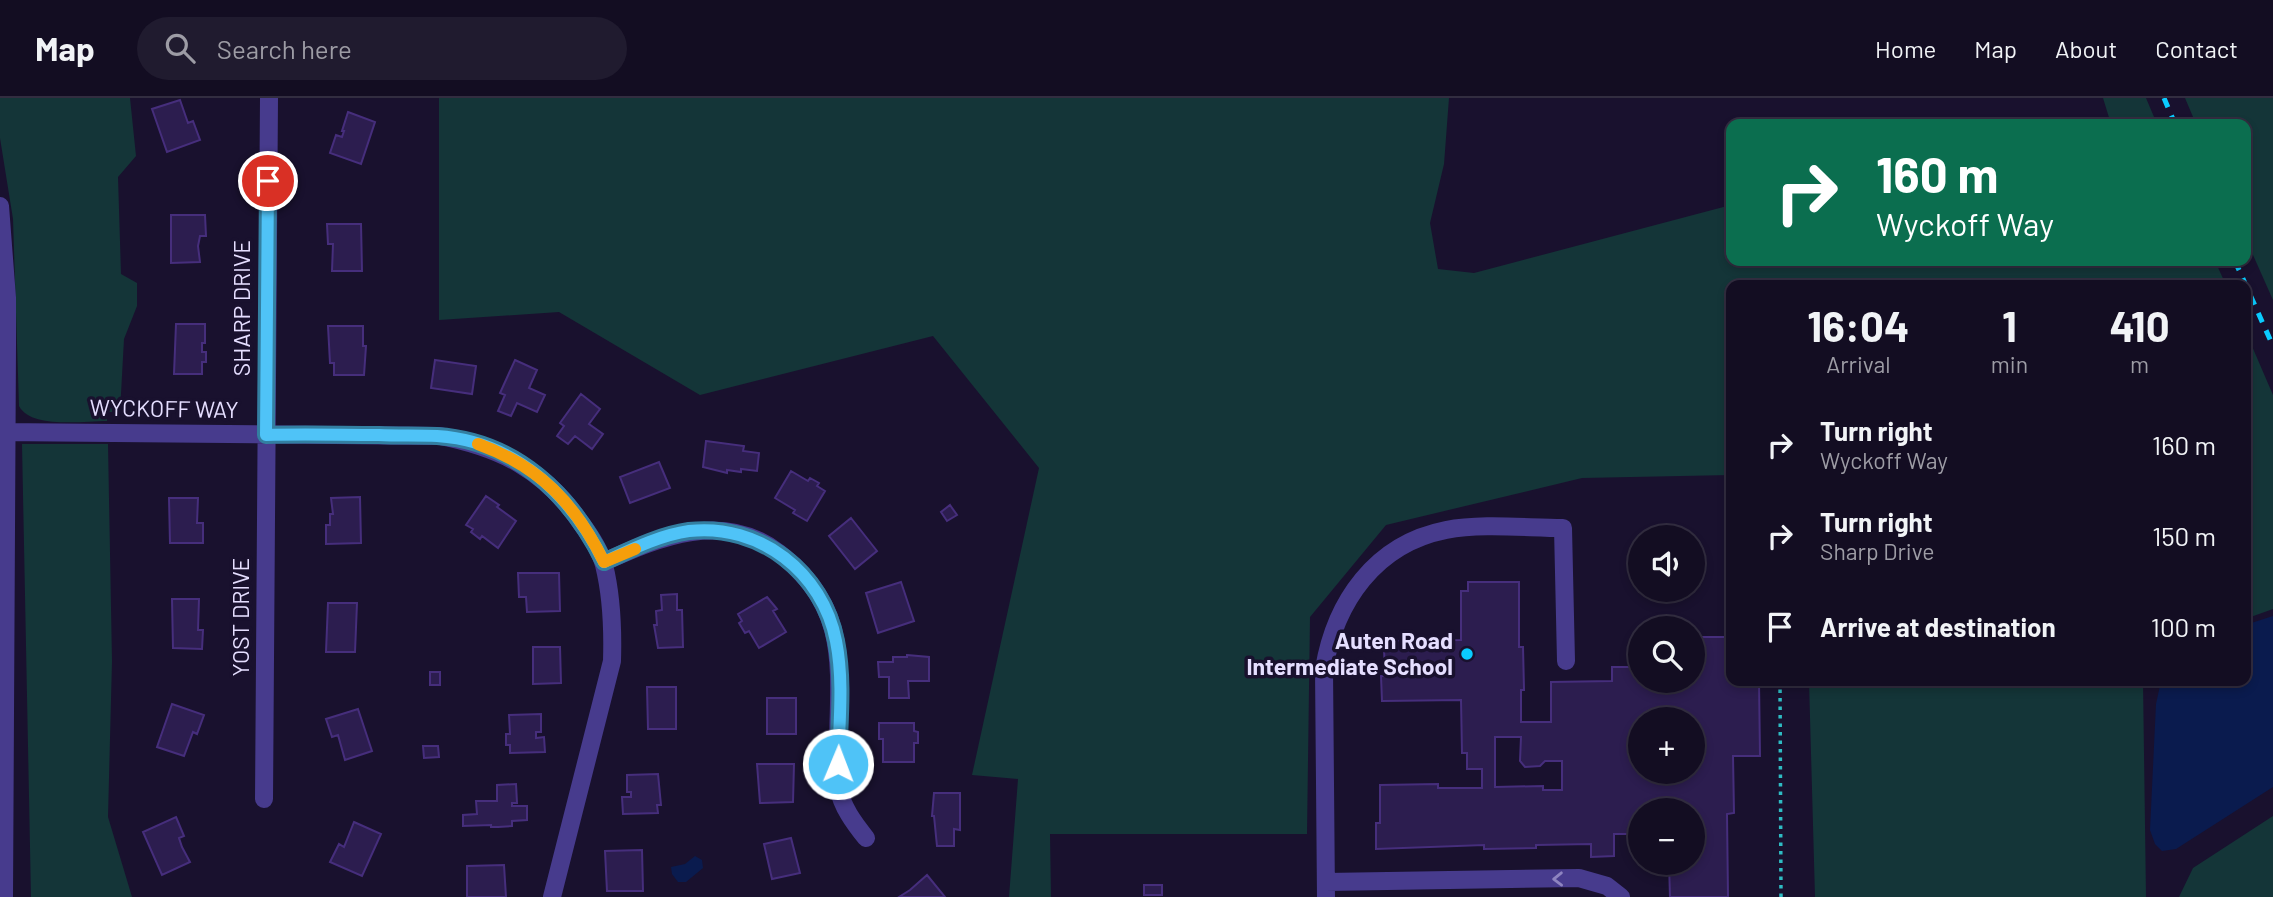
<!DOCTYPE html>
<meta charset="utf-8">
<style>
:root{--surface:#130d22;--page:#201b2f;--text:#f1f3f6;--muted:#9d9ca5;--line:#322d40}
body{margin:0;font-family:Barlow,sans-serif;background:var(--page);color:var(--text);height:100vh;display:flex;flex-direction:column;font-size:26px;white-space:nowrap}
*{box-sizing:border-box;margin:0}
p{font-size:23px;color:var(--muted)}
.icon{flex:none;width:38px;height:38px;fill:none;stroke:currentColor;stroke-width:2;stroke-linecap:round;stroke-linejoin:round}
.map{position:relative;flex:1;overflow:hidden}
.side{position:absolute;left:1726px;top:182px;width:525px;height:406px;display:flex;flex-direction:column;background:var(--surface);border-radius:14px;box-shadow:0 4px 10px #0003,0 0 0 2px var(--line)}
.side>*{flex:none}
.banner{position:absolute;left:1726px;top:21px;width:525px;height:147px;border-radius:14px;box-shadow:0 4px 10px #0003,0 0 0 2px var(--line);background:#0b6e4f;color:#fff;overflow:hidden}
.controls{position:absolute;left:1628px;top:427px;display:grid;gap:14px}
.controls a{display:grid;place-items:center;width:77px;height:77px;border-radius:50%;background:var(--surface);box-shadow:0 4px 10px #0003,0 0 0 2px var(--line);font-size:35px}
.pin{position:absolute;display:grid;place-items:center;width:60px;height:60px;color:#fff;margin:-30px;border:4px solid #fff;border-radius:50%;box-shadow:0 2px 7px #0007}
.me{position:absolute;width:77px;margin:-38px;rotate:1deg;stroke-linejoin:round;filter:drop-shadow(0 0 5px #0008)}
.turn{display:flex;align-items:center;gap:24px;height:147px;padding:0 35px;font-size:32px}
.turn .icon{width:91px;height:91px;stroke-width:2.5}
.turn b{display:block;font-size:49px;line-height:60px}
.eta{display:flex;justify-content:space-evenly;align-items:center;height:119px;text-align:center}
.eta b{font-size:42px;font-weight:700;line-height:49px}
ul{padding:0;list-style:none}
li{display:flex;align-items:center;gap:21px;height:91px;padding:0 35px}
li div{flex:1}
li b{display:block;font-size:26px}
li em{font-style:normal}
header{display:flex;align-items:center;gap:42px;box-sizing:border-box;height:98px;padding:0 35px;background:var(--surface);border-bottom:2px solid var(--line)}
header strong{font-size:33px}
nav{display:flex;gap:38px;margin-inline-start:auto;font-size:24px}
.search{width:490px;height:63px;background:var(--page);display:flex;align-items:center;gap:18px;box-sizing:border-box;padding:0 24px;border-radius:38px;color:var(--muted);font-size:26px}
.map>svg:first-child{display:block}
</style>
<header>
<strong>Map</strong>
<div class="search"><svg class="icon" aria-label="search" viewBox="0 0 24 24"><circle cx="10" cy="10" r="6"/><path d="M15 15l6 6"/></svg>Search here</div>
<nav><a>Home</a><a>Map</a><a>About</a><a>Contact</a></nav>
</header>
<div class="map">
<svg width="2273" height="799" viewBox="0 0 2273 799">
<rect width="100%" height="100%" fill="#19112e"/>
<path fill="#143538" d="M 0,0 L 130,0 L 136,58 L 118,79 L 121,176 L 137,185 L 137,208 L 124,241 L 120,314 L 107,314 L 107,323 C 83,323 31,331 19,308 L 13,121 L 0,40 Z
M 439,0 L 1449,0 L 1444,66 L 1430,125 L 1438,171 L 1474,175 L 1731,107 L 1731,163 L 2215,163 L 2226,187 L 1731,187 L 1731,377 L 1582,380 L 1386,427 L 1310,519 L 1307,736 L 1050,736 L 1051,799 L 1009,799 L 1018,681 L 972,677 L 1039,370 L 933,238 L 700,297 L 559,214 L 439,222 Z
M 2103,0 L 2146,0 L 2157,26 L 2111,26 Z
M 2185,0 L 2273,0 L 2273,202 L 2245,139 L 2245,26 L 2196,26 Z
M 2245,232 L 2273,297 L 2273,511 L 2245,521 Z
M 22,346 L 108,346 L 112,563 L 108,719 L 132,799 L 31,799 Z
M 1809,583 L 2143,583 L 2146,799 L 1815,799 Z
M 2273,718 L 2273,799 L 2179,799 L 2193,770 Z"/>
<path fill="#0a1b4e" d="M 2273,518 L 2273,689 L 2176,751 L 2162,753 L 2155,746 L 2150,732 L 2156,606 L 2161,583 L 2245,583 L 2245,527 Z
M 695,758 L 702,762 L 703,770 L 686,784 L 678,784 L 672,776 L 671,769 L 685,766 Z"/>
<path fill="#2c1d4f" stroke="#462e7c" stroke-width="2" fill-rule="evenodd" d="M 180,2 L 188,25 L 193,23 L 200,42 L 167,54 L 152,11 Z
M 348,14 L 375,24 L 361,66 L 330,55 L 336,37 L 342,39 L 344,33 L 342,33 Z
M 171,117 L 205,117 L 206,138 L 200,138 L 198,148 L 200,164 L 171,165 Z
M 327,126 L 361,126 L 362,173 L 332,173 L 333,146 L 328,146 Z
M 176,226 L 205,226 L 205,245 L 202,245 L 202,254 L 206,254 L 206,264 L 202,264 L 202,276 L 174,276 Z
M 328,228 L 363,228 L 363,248 L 366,248 L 364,277 L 334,277 L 334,265 L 330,265 Z
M 435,262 L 476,268 L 472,296 L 431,290 Z
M 515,262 L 537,272 L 529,290 L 545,297 L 537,314 L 517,305 L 511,318 L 498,313 L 505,297 L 500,295 Z
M 581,296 L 600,311 L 589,326 L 603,336 L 592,351 L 575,338 L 568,346 L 557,338 L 564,328 L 560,325 Z
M 706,343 L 744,348 L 743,353 L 759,355 L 757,373 L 741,371 L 741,374 L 727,372 L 727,375 L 703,369 Z
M 659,364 L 670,390 L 630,405 L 620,379 Z
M 791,373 L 808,383 L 810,380 L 819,385 L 817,388 L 825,393 L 807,423 L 793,415 L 795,412 L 775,400 Z
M 486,398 L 499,407 L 497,409 L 516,423 L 498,450 L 482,438 L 480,441 L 471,434 L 473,431 L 466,427 Z
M 360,399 L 361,445 L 326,446 L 326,427 L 330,427 L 330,416 L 333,416 L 331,400 Z
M 169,400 L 198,400 L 197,425 L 203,425 L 203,445 L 170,445 Z
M 950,407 L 957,417 L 947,423 L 941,414 Z
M 851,420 L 877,453 L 855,471 L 829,438 Z
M 518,475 L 559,475 L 560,513 L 527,514 L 526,499 L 519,499 Z
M 901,484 L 914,523 L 878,535 L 866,495 Z
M 1468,484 L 1519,484 L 1519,549 L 1523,549 L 1524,592 L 1521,592 L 1521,624 L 1551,624 L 1551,584 L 1612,583 L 1612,569 L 1640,569 L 1640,583 L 1692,583 L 1692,539 L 1731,539 L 1731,583 L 1759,583 L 1760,658 L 1733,658 L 1734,715 L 1727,716 L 1728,799 L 1670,799 L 1669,765 L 1692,765 L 1692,712 L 1640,712 L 1640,736 L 1614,736 L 1614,758 L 1591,759 L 1591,746 L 1536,747 L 1536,750 L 1484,751 L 1484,747 L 1376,751 L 1376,725 L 1380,725 L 1380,687 L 1438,686 L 1438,690 L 1482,690 L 1482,671 L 1467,671 L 1467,655 L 1462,655 L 1461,602 L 1382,603 L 1381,578 L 1385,578 L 1384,550 L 1395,550 L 1395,543 L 1461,542 L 1461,493 L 1468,493 ZM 1640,621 L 1692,621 L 1692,674 L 1640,674 ZM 1495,639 L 1521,639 L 1520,663 L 1525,669 L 1540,668 L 1545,663 L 1562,663 L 1562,692 L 1543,692 L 1543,688 L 1495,689 Z
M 677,496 L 677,512 L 682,512 L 683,549 L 658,550 L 654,527 L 657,527 L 656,513 L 662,512 L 661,497 Z
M 767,499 L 777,511 L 773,513 L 786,534 L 759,550 L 749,533 L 745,535 L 739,525 L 742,523 L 738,516 Z
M 172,501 L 199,501 L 198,532 L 203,532 L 202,551 L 173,550 Z
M 328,505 L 357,505 L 355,554 L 326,554 Z
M 533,549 L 560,549 L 561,585 L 533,586 Z
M 907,557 L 929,559 L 929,583 L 908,583 L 909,600 L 889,600 L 889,579 L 879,579 L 878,564 L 893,564 L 893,559 L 907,559 Z
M 430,574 L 440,574 L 440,587 L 430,587 Z
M 647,589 L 676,589 L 676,631 L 648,631 Z
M 767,600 L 796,600 L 796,636 L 767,636 Z
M 172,606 L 204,617 L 197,636 L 193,634 L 184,658 L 157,649 Z
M 358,611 L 372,653 L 345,662 L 338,637 L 332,639 L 326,621 Z
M 541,616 L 541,634 L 536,634 L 536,640 L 544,639 L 545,654 L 510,655 L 510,647 L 506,647 L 506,636 L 510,636 L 509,617 Z
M 879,625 L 914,625 L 914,633 L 918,634 L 918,645 L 914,645 L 914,664 L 883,664 L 883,641 L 879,641 Z
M 423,648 L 438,648 L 439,659 L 424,660 Z
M 757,666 L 794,666 L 793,704 L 760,705 Z
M 658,676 L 661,707 L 657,707 L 658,715 L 623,716 L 622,699 L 631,699 L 631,694 L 627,694 L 627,677 Z
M 516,686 L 517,705 L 512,705 L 512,708 L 527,708 L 527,722 L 512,723 L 512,728 L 498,729 L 491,729 L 491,727 L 463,728 L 463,717 L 477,716 L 476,703 L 497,703 L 497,687 Z
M 934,695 L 960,695 L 960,732 L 954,731 L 954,748 L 937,748 L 934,718 L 932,718 Z
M 176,719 L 184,738 L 179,740 L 182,749 L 190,764 L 162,777 L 143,734 Z
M 354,724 L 381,736 L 362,778 L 330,764 L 339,746 L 344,749 Z
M 791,740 L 800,775 L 772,781 L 764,746 Z
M 642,752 L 643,793 L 607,793 L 605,753 Z
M 504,767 L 506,799 L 467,799 L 467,768 Z
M 927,777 L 945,799 L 899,799 L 910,792 Z
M 1144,787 L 1162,787 L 1162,797 L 1144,797 Z"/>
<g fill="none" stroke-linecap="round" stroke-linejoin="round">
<path stroke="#2ebcc3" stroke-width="3.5" stroke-dasharray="3.5 5" stroke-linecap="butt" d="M 1780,583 L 1781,799"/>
<path stroke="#473b8d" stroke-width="18" d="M 0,108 L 7,200 L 7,247 L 4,799
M 0,334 L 440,338 C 501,350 545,372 581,425 C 590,437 600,452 604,467 C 612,499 613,530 612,563 L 552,799
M 604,464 C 659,439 724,412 779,455 C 847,507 840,564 838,642 C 838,656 835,675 838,689 C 842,709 854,725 866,740
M 264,701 L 269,0
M 1326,784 L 1579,780 L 1607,788 L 1621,799
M 1326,799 L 1324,571 C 1335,504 1375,446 1446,432 C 1482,425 1527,430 1563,430 L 1566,563"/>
<path stroke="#0accff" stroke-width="5" stroke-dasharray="10 9" stroke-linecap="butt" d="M 2164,0 L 2175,26
M 2235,163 L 2273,248"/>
</g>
<defs><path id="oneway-chevron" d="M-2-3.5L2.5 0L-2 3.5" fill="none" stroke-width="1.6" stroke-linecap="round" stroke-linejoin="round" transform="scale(1.75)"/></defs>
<use stroke="#8e84c0" href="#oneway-chevron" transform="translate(1558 781) rotate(179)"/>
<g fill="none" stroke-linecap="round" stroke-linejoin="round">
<g stroke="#337fa1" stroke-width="18">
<path id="route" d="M 268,83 L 266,337 C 304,336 341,337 379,337 C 398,338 418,337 437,338 C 516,343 571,397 604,464 C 630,452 660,437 689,433 C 760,425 823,475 836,543 C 844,583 839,626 838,666"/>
</g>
<use href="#route" stroke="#4fc3f7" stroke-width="12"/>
<path stroke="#f59e0b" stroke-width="12" d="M 478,346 C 539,368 575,405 604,464 L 635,451"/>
</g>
<circle fill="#0accff" stroke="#19112e" stroke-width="2.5" cx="1467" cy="556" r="7"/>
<g text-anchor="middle" stroke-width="7" stroke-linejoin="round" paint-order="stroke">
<g font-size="23" fill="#e5deff" stroke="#19112e">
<text transform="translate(242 210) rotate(-90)" y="8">SHARP DRIVE</text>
<text transform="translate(164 311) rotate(1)" y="8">WYCKOFF WAY</text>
<text transform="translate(241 519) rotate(-90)" y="8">YOST DRIVE</text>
</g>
<g font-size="23" font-weight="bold" fill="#e5deff" stroke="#19112e" text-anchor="end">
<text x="1453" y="551">Auten Road<tspan x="1453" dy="26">Intermediate School</tspan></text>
</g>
</g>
</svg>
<div class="controls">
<a><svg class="icon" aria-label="sound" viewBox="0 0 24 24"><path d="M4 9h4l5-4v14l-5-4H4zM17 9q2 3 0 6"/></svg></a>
<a><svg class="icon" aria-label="search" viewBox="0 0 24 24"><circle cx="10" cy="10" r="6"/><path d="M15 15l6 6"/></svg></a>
<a>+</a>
<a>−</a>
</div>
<div class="pin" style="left:268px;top:83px;background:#d93025"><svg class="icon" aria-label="arrive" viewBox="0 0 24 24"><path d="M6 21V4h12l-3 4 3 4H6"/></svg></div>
<svg class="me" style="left:838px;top:666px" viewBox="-20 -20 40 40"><circle r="17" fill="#4fc3f7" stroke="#fff" stroke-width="3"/><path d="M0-11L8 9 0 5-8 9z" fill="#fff"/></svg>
<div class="banner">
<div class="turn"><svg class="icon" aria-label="right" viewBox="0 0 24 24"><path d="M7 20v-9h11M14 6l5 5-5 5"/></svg><div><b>160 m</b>Wyckoff Way</div></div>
</div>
<section class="side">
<div class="eta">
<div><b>16:04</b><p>Arrival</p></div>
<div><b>1</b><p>min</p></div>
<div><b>410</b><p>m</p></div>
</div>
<ul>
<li><svg class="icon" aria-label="right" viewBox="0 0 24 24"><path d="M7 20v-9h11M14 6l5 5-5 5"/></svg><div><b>Turn right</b><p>Wyckoff Way</p></div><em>160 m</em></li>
<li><svg class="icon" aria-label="right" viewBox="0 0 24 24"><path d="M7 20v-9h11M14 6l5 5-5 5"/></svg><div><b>Turn right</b><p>Sharp Drive</p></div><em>150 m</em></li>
<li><svg class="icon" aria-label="arrive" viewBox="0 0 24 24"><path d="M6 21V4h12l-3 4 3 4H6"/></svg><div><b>Arrive at destination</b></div><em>100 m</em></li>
</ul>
</section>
</div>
